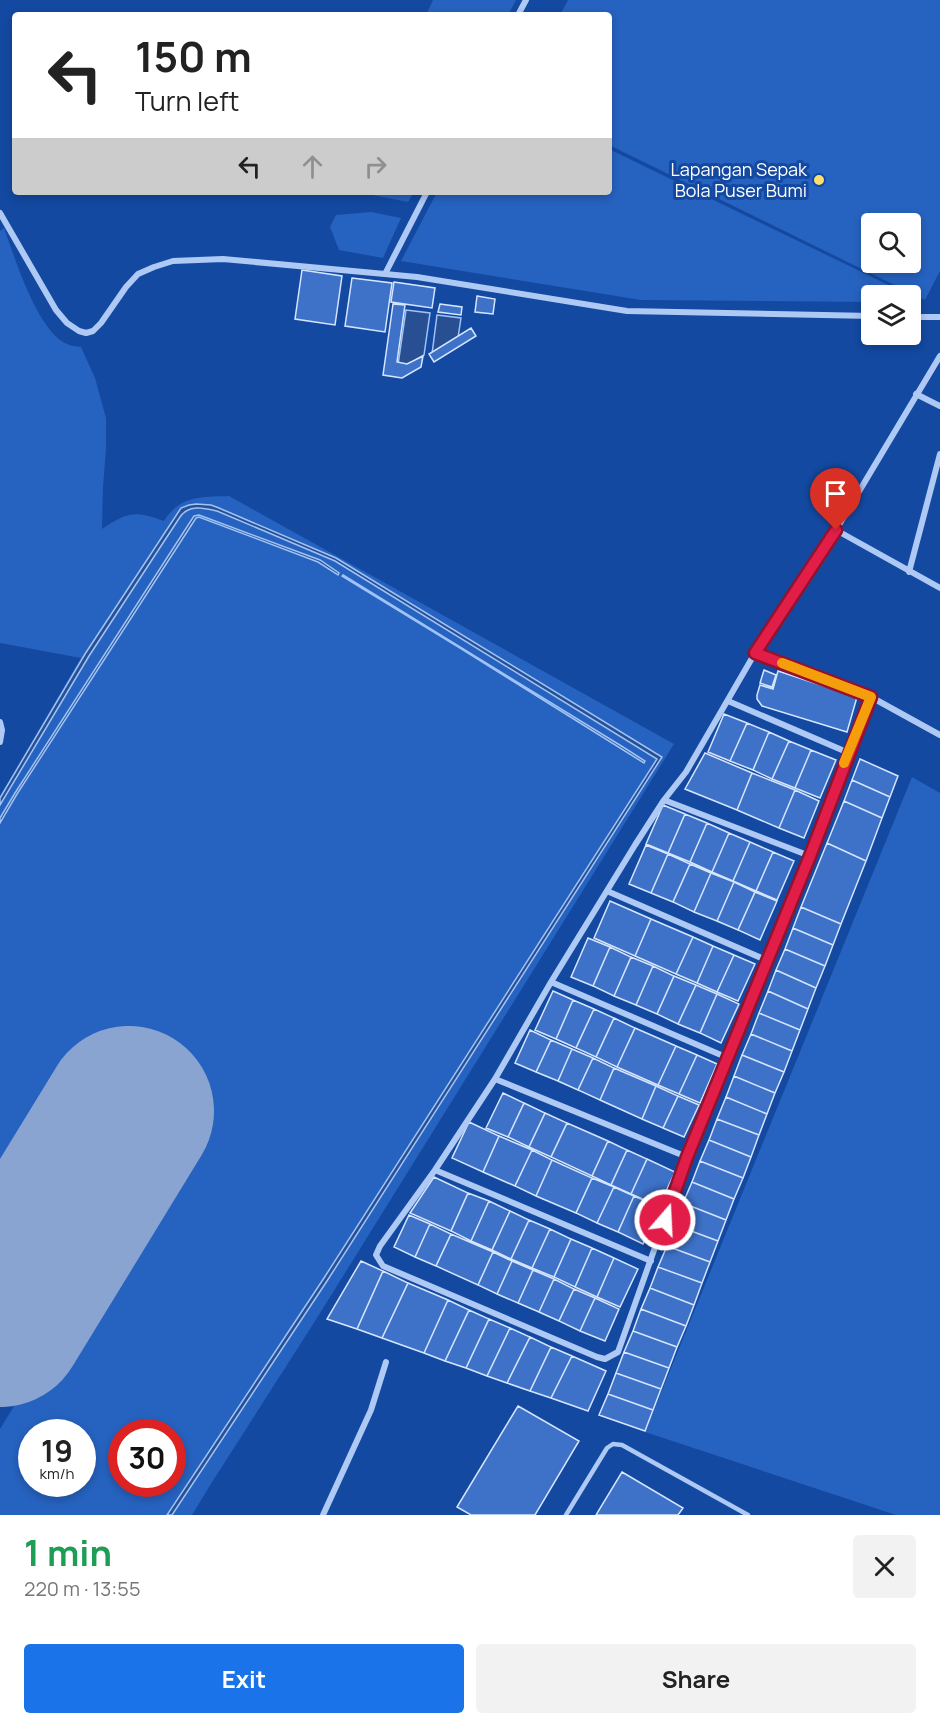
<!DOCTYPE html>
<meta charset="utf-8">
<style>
:root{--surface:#fff;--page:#f2f2f2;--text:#222;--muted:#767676;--accent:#1a73e8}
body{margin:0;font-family:Manrope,sans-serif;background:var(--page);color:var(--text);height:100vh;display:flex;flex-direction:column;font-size:22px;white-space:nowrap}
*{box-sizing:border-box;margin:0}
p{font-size:20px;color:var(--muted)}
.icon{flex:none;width:33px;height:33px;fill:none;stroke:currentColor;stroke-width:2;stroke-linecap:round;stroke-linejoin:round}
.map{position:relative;height:1515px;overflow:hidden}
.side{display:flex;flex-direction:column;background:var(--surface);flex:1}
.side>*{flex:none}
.top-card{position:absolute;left:12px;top:12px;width:600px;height:183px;border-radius:6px;box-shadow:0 3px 9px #0003;background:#fff;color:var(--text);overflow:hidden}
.buttons{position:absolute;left:861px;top:213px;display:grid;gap:12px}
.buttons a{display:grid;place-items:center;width:60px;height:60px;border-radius:6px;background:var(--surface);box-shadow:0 3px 9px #0003;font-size:30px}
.speed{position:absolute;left:18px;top:1419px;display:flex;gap:12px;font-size:30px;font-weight:700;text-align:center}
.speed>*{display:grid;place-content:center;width:78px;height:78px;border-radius:50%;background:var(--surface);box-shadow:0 3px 9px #0003;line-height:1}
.speed small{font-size:15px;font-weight:400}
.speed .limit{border:9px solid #d22;background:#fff;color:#111}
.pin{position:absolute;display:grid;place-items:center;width:51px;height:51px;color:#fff;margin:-62px -26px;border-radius:50% 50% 50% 0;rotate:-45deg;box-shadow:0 0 6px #0007}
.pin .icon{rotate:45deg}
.me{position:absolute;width:66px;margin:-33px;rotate:19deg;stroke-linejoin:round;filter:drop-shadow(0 0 4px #0008)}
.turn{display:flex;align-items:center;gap:21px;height:126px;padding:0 24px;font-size:27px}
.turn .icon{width:78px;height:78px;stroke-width:2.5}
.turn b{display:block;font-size:42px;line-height:51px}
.lanes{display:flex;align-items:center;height:57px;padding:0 24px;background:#0003;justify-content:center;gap:30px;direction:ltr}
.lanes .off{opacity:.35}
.round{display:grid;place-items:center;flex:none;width:63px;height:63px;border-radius:6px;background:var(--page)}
.headline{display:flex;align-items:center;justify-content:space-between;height:102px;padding:0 24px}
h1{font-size:36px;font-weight:700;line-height:45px;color:#1e9e55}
.primary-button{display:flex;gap:12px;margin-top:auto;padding:12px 24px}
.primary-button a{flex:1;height:69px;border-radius:6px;background:var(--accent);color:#fff;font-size:24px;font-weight:700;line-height:69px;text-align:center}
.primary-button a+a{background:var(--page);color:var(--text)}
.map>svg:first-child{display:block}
</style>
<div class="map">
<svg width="940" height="1515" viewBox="0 0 940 1515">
<rect width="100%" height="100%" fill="#1349a1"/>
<path fill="#2662bf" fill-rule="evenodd" d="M 433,0 L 516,0 L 508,15 L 426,15 Z
M 568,0 L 940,0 L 940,271 L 925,300 L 609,145 L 609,15 L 560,15 ZM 872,224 L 910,224 L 910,262 L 872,262 Z
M 609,149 L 909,295 L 872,296 L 871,302 L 641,300 L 401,261 L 437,192 L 609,192 Z
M 357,192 L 414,192 L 408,202 Z
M 371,212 L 401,218 L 383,258 L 339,250 L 330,227 L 336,215 Z
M 4,228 C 15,258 37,331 67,344 C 71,346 76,346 81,347 L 95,378 L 106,418 L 106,449 L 103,487 L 102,529 C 127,512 135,510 164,521 C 180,495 202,497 229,496 L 674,744 L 317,1318 L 209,1487 L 192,1515 L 0,1515 L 0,1429 L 176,1142 L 82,1081 L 0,1213 L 0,796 L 81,658 L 0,643 L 0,231 ZM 32,1432 L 82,1432 L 82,1484 L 32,1484 ZM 122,1432 L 172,1432 L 172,1484 L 122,1484 Z
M 912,777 L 940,793 L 940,1515 L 896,1515 L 645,1432 Z"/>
<path fill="#284f91" stroke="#9fc3f7" stroke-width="1.5" d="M 406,310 L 430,313 L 424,355 L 405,366 L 398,365 Z
M 437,315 L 461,318 L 457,344 L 432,354 Z
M 196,504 L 211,505 L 219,508 L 336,558 L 662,757 L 327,1281 L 172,1515 L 167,1515 L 324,1278 L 657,759 L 335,561 L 217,511 C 204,508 189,504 180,517 L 89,656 L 0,805 L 0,798 L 85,654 L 181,508 L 189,505 Z
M 199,515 L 320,560 L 339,573 L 338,575 L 318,562 L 199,517 L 196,518 L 17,794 L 0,823 L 0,818 L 15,793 L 194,516 Z
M 343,575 L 623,747 L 645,761 L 644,763 L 460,648 L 342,576 Z"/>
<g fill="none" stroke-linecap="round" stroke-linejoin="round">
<path stroke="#89a4d0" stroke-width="170" d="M 0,1322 L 129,1111"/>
</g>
<path fill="#3d72c8" stroke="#d6e5fe" stroke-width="1.5" d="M 302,270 L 342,276 L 335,325 L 295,319 Z
M 352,278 L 392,283 L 385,332 L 345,326 Z
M 394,282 L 435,288 L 432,308 L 391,302 Z
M 477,296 L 495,299 L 493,314 L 475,312 Z
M 393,304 L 405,305 L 397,362 L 407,364 L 423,356 L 421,367 L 402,378 L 383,375 Z
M 440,304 L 462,307 L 461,315 L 438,312 Z
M 471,328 L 476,336 L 434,362 L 429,354 Z
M 764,670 L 776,675 L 772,687 L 760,683 Z
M 778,671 L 857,697 L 847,732 L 762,706 L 757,699 L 757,695 L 760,685 L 773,689 Z
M 724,714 L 747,723 L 730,761 L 708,752 Z
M 747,723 L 769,732 L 753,770 L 730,761 Z
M 769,732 L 789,741 L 772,779 L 753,770 Z
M 789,741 L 811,750 L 795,788 L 772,779 Z
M 811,750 L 836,760 L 820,798 L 795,788 Z
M 705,753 L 752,773 L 737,810 L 685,789 Z
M 860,759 L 898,776 L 890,797 L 852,780 Z
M 752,773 L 795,790 L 779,828 L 737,810 Z
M 852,780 L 890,797 L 882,818 L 844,801 Z
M 795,790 L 819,801 L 804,838 L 779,828 Z
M 844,801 L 882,818 L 866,861 L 827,843 Z
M 663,805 L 685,814 L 668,853 L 646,844 Z
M 685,814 L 707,823 L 690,862 L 668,853 Z
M 707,823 L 729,833 L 712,872 L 690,862 Z
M 729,833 L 750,842 L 733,881 L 712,872 Z
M 750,842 L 773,852 L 756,891 L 733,881 Z
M 827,843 L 866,861 L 841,924 L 801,907 Z
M 646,845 L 668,854 L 651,893 L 629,884 Z
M 773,852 L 794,861 L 777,900 L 756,891 Z
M 668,854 L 690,864 L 673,902 L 651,893 Z
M 690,864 L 711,873 L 694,912 L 673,902 Z
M 711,873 L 734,882 L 717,921 L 694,912 Z
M 734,882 L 755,892 L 738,930 L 717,921 Z
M 755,892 L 777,901 L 760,940 L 738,930 Z
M 610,901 L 651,919 L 635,956 L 594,938 Z
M 801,907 L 841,924 L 833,945 L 793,928 Z
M 651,919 L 693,937 L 676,974 L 635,956 Z
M 793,928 L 833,945 L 825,966 L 785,949 Z
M 693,937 L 713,946 L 697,983 L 676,974 Z
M 588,938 L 610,947 L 593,986 L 571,977 Z
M 713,946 L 734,955 L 717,992 L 697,983 Z
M 610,947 L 631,957 L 614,996 L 593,986 Z
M 785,949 L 825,966 L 816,988 L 776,970 Z
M 734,955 L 755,964 L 738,1001 L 717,992 Z
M 631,957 L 653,966 L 636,1005 L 614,996 Z
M 653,966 L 674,976 L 657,1014 L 636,1005 Z
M 776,970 L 816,988 L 808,1009 L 768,991 Z
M 674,976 L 696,985 L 678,1024 L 657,1014 Z
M 696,985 L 717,994 L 700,1033 L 678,1024 Z
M 553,991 L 573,1000 L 556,1039 L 535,1030 Z
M 768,991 L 808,1009 L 800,1030 L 759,1013 Z
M 717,994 L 739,1004 L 721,1043 L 700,1033 Z
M 573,1000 L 594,1009 L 576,1048 L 556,1039 Z
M 594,1009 L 614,1018 L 596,1057 L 576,1048 Z
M 759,1013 L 800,1030 L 792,1051 L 751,1034 Z
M 614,1018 L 635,1028 L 617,1067 L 596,1057 Z
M 635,1028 L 676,1046 L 658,1085 L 617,1067 Z
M 530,1030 L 551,1040 L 536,1072 L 515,1063 Z
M 751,1034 L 792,1051 L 784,1072 L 742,1055 Z
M 551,1040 L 572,1049 L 558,1081 L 536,1072 Z
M 676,1046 L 697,1055 L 679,1094 L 658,1085 Z
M 572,1049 L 593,1058 L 578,1090 L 558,1081 Z
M 697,1055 L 717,1064 L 700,1103 L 679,1094 Z
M 742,1055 L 784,1072 L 775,1093 L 734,1076 Z
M 593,1058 L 614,1068 L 600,1100 L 578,1090 Z
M 614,1068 L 656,1086 L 642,1119 L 600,1100 Z
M 734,1076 L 775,1093 L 767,1114 L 726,1097 Z
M 656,1086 L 678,1096 L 663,1128 L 642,1119 Z
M 503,1093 L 524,1103 L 508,1137 L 486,1128 Z
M 678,1096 L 699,1105 L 684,1137 L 663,1128 Z
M 726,1097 L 767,1114 L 759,1135 L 717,1119 Z
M 524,1103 L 545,1113 L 529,1147 L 508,1137 Z
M 545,1113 L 567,1123 L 551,1157 L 529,1147 Z
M 717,1119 L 759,1135 L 751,1157 L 709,1140 Z
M 469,1122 L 499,1136 L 483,1172 L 452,1158 Z
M 567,1123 L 608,1141 L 592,1176 L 551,1157 Z
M 499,1136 L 532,1150 L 515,1186 L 483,1172 Z
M 709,1140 L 751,1157 L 743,1178 L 700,1161 Z
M 608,1141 L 627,1150 L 611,1185 L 592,1176 Z
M 532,1150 L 552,1160 L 536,1196 L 515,1186 Z
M 627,1150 L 647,1159 L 631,1194 L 611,1185 Z
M 647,1159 L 675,1172 L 659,1206 L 631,1194 Z
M 552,1160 L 592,1178 L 576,1213 L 536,1196 Z
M 700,1161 L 743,1178 L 734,1199 L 692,1182 Z
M 434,1177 L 468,1193 L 451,1231 L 410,1213 Z
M 592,1178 L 614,1187 L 597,1223 L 576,1213 Z
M 692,1182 L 734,1199 L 726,1220 L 683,1203 Z
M 614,1187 L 634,1196 L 618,1232 L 597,1223 Z
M 468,1193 L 489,1201 L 471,1241 L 451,1231 Z
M 634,1196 L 659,1207 L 643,1244 L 618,1232 Z
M 489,1201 L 510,1211 L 492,1250 L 471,1241 Z
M 683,1203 L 726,1220 L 718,1241 L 675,1225 Z
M 510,1211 L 529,1220 L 511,1259 L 492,1250 Z
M 409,1215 L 430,1224 L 415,1257 L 394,1247 Z
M 529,1220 L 550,1229 L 532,1268 L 511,1259 Z
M 430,1224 L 451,1234 L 436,1266 L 415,1257 Z
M 675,1225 L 718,1241 L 710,1262 L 667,1246 Z
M 550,1229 L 571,1239 L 554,1277 L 532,1268 Z
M 451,1234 L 493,1252 L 478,1285 L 436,1266 Z
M 571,1239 L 592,1248 L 575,1287 L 554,1277 Z
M 667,1246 L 710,1262 L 702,1283 L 658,1267 Z
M 592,1248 L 614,1258 L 597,1297 L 575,1287 Z
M 493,1252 L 512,1261 L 497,1294 L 478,1285 Z
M 614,1258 L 638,1269 L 620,1307 L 597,1297 Z
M 361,1261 L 383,1271 L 357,1329 L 327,1319 Z
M 512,1261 L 533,1270 L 518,1303 L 497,1294 Z
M 658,1267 L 702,1283 L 694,1305 L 650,1288 Z
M 533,1270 L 554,1279 L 539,1312 L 518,1303 Z
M 383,1271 L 408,1283 L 382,1338 L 357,1329 Z
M 554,1279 L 574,1289 L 559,1321 L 539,1312 Z
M 408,1283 L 448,1300 L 424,1353 L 382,1338 Z
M 650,1288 L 694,1305 L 686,1326 L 641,1309 Z
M 574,1289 L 595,1298 L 580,1331 L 559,1321 Z
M 595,1298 L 619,1309 L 605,1341 L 580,1331 Z
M 448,1300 L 469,1310 L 445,1361 L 424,1353 Z
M 641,1309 L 686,1326 L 677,1347 L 633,1331 Z
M 469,1310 L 489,1319 L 466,1368 L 445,1361 Z
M 489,1319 L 510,1328 L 487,1376 L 466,1368 Z
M 510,1328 L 530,1337 L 507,1383 L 487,1376 Z
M 633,1331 L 677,1347 L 669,1368 L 624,1352 Z
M 530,1337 L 551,1347 L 530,1391 L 507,1383 Z
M 551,1347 L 572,1356 L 551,1398 L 530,1391 Z
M 624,1352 L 669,1368 L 661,1389 L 616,1373 Z
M 572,1356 L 606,1371 L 588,1411 L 551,1398 Z
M 616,1373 L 661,1389 L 653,1410 L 608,1394 Z
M 608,1394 L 653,1410 L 645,1431 L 599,1415 Z
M 518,1406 L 579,1441 L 535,1515 L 471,1515 L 457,1507 Z
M 622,1472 L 683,1508 L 678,1515 L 596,1515 Z"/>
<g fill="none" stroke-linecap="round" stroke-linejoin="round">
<path stroke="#adc9f4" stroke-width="4.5" d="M 566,1515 L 607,1448 L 613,1444 L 622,1445 L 748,1515"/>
<path stroke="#adc9f4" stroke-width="6" d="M 518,15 L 526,0
M 0,213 L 56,310 L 67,323 L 79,331 L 86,333 L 93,331 L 101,323 L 126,287 L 138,274 L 154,267 L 173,261 L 223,259 L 417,277 L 627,311 L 872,316
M 385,274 L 427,192
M 910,317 L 940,317
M 916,394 L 940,406
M 836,530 L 940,588
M 909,572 L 940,454
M 755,653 L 871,697 L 940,735
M 871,697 L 810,856 L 687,1157 L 618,1352 L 605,1359 L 597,1357 L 383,1266 L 376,1255 L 380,1246 L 435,1170 L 495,1079 L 551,982 L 635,845 L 664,800 L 686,772 L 755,653 L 836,530 L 940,356
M 728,701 L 849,753
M 0,722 L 2,730 L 0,742
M 664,800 L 810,856
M 607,891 L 766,960
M 551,982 L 728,1058
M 495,1079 L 687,1157
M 435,1170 L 651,1261
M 323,1515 L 371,1410 L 386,1362"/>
</g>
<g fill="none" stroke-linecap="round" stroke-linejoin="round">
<g stroke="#92132f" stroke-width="15">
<path id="route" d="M 665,1220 L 687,1157 L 810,856 L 871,697 L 755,653 L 836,530"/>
</g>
<use href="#route" stroke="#e11d48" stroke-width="10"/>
<path stroke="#f59e0b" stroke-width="10" d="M 782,663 L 871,697 L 844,763"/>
</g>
<circle fill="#ffde70" stroke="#1349a1" stroke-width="2" cx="819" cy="180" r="6"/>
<g text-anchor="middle" stroke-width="6" stroke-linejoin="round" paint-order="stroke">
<g font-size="18" fill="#fff" stroke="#1349a1" text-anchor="end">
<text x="807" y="176">Lapangan Sepak<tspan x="807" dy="21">Bola Puser Bumi</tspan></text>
</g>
</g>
</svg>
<div class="buttons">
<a><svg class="icon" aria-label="search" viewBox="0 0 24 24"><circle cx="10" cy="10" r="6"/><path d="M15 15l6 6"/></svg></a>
<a><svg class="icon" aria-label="layers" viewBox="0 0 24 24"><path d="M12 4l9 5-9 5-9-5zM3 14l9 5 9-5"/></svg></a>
</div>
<div class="speed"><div>19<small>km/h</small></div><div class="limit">30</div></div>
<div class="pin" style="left:836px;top:530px;background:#d93025"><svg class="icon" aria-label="arrive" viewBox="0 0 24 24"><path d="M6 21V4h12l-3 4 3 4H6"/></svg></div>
<svg class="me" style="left:665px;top:1220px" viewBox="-20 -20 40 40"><circle r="17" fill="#e11d48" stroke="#fff" stroke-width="3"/><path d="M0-11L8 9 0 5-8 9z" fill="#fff"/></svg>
<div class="top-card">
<div class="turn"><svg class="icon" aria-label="left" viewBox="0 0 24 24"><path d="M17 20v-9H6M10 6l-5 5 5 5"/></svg><div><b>150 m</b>Turn left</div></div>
<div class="lanes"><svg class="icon" aria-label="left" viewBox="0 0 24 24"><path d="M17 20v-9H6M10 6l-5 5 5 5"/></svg><svg class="icon off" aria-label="ahead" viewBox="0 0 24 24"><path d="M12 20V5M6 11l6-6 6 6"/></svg><svg class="icon off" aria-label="right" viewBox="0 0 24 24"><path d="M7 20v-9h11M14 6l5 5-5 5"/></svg></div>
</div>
</div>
<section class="side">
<div class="headline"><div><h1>1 min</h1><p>220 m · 13:55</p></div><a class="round"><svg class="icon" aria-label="close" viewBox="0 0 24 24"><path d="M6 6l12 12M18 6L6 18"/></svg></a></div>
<div class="primary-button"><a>Exit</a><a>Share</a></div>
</section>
